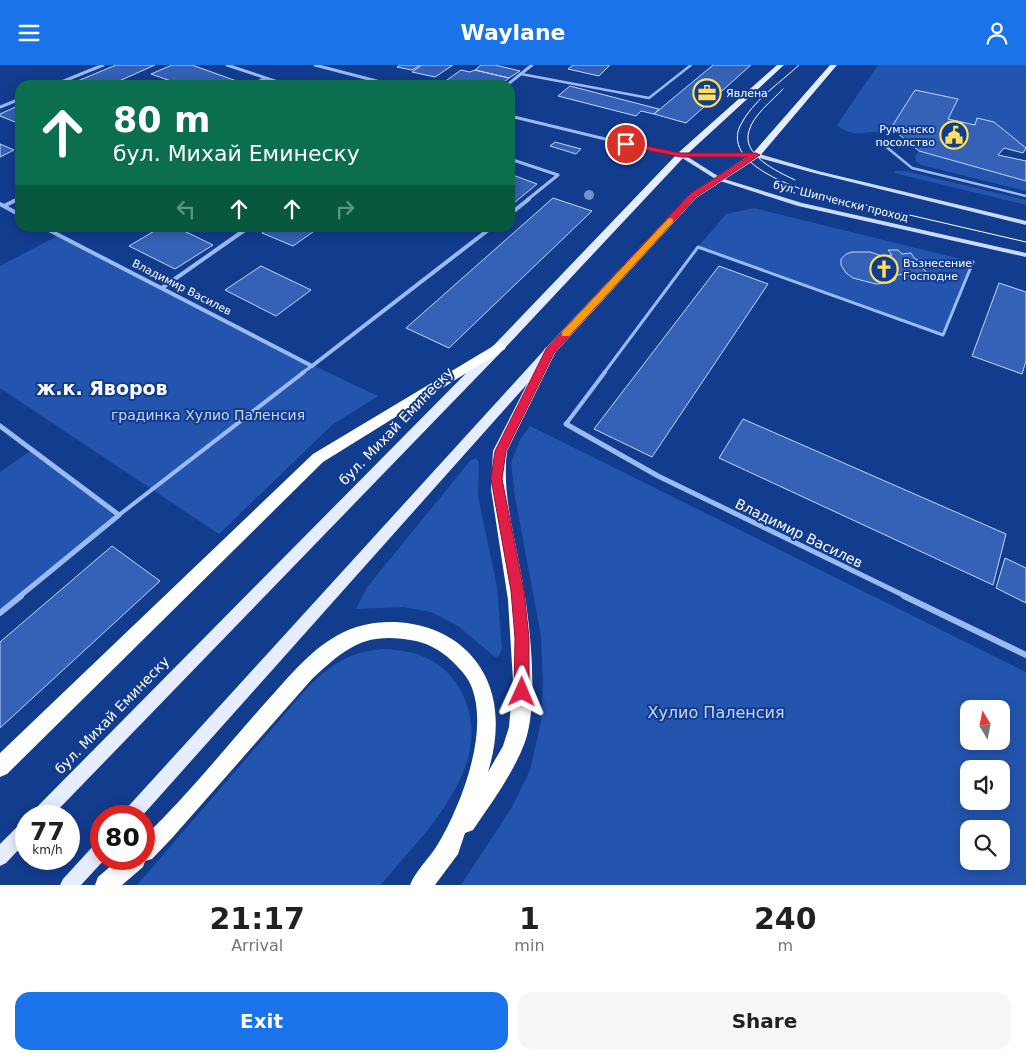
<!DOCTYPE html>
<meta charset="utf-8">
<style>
:root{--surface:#fff;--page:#f6f6f6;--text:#202124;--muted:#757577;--accent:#1a73e8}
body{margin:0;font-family:"DejaVu Sans",sans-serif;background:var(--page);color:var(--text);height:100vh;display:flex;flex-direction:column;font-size:19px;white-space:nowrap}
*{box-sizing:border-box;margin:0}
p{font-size:16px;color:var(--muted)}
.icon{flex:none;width:28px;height:28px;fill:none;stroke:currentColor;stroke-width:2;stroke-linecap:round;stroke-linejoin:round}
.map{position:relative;height:820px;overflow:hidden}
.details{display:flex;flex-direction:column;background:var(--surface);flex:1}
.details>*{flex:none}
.hud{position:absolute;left:15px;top:15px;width:500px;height:152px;border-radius:15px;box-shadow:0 2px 12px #0003;background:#0b6e4f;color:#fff;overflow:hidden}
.needle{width:32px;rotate:350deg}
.fabs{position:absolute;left:960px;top:635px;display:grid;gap:10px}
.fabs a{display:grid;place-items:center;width:50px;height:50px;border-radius:10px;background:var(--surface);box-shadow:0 2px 12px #0003;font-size:25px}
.speed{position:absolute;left:15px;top:740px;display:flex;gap:10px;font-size:25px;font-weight:700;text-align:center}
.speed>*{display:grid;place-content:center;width:65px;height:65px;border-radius:50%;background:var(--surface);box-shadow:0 2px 12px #0003;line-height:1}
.speed small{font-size:12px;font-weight:400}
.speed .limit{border:8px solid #d22;background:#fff;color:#111}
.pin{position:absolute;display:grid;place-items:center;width:42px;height:42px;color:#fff;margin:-21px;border:2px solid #fff;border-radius:50%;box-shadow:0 1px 5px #0007}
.me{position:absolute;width:55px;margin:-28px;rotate:1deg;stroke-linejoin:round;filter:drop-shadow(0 0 4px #0008)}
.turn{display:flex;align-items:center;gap:18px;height:105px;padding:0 15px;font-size:22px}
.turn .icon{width:65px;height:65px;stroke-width:2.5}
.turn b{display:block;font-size:35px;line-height:42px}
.lanes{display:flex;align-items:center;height:48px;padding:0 15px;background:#0003;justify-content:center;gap:25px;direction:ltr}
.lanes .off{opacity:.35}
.eta{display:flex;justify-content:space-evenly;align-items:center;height:85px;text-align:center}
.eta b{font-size:30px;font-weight:600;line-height:35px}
.primary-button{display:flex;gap:10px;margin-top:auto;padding:10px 15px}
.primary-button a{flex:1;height:58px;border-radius:15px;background:var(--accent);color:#fff;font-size:20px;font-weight:600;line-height:58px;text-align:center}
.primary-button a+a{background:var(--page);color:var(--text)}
header{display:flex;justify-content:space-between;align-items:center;height:65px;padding:0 15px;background:var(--accent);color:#fff;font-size:22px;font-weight:600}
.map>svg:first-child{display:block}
</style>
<header><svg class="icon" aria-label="menu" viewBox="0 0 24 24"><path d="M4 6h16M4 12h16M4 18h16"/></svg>Waylane<svg class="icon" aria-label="person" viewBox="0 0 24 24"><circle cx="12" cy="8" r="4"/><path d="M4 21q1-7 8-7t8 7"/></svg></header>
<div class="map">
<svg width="1026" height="820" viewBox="0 0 1026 820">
<rect width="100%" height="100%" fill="#123c8e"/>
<path fill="#2354ae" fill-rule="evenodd" d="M 878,0 L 1026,0 L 1026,83 L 994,57 L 975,60 L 948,54 L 958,34 L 915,25 L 891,63 L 885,67 C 864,65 855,75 837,60 Z
M 919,86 L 1026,116 L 1026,126 L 921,100 L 916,97 L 915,91 Z
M 896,106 L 905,106 L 1026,135 L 1026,140 L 894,108 Z
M 754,143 L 973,197 L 943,270 L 698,182 L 726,149 Z
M 59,170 L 295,292 L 378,331 L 332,360 L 219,469 L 0,323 L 0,201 Z
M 530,361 L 1026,607 L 1026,820 L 461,820 L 512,742 L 530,705 L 541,657 L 543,618 L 541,571 L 515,432 L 511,398 L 520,375 ZM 969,644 L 1001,644 L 1001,676 L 969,676 ZM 969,704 L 1001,704 L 1001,736 L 969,736 ZM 969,764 L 1001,764 L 1001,796 L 969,796 Z
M 33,384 L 119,450 L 0,548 L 0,407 Z
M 476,393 L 479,397 L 478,431 L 497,522 L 502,584 L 499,591 L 495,592 L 458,561 L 431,547 L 403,542 L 356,544 L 368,521 L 470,396 Z
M 383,584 C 414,585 442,594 458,621 C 503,696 425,766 381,820 L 137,820 L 309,621 C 334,598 349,587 383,584 Z"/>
<path fill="#3562b6" stroke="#c3d7fd" d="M 116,0 L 155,0 L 110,20 L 68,20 Z
M 172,0 L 192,0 L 245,19 L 182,20 L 151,9 Z
M 400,0 L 420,0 L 412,5 L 397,2 Z
M 422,0 L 453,0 L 435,12 L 412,7 Z
M 481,0 L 495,0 L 520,6 L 509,13 L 475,5 Z
M 573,0 L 610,0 L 599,11 L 568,4 Z
M 713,0 L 751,0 L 686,58 L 654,49 Z
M 461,5 L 470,7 L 475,5 L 509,13 L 500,20 L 465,20 L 447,15 Z
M 570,21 L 651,42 L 659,44 L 654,49 L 641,46 L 636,51 L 558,31 Z
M 915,25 L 958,34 L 948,54 L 975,60 L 977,53 L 994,57 L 1026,83 L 1023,88 L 1004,83 L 998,90 L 1026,96 L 1026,116 L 919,86 L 891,63 Z
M 20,40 L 20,59 L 0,51 L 0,49 Z
M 555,77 L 581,84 L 576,89 L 550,81 Z
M 0,79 L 14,85 L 0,92 Z
M 510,109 L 537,119 L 514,138 L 510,136 Z
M 553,133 L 592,146 L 449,283 L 406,263 Z
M 161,162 L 176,162 L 213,180 L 175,204 L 129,181 Z
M 269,162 L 320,162 L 293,181 L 262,168 Z
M 888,185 L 898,185 L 902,189 L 911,188 L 915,194 L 924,197 L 925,199 L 921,201 L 927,208 L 918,208 L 922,213 L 912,214 L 907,209 L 897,210 L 895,215 L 889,218 L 876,219 L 853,213 L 846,208 L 841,200 L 841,194 L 846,189 L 852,187 L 870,187 L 882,191 L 892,190 Z
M 261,201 L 311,225 L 276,251 L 225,225 Z
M 719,201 L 768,219 L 652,392 L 594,364 Z
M 999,218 L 1026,227 L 1026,296 L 1022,309 L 972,291 Z
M 743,354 L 1006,469 L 993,520 L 719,393 Z
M 112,481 L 160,516 L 0,663 L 0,577 Z
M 1005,493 L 1026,503 L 1026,538 L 996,523 Z"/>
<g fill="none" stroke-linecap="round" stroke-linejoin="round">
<path stroke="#9bbaf2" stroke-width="2.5" d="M 521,9 L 649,33 L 691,0
M 884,80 L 912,103 L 1026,131"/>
<path stroke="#9bbaf2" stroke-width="3" d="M 302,308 L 312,301
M 604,308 L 698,182 L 943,270 L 973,197"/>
<path stroke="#9bbaf2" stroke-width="4" d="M 566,359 L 605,307
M 119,450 L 304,307"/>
<path stroke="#9bbaf2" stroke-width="3" d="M 227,0 L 287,20
M 315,0 L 392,20
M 54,20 L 103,0
M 251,20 L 266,13
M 507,20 L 532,0
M 0,42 L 20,34
M 510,51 L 626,79 L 681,90
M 510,94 L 558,110
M 16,135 L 20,133
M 527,135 L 558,110"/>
<path stroke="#9bbaf2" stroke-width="4" d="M 0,139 L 20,150
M 4,141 L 18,134
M 510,149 L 529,134
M 43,162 L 312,301 L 492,162
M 162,223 L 249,162"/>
<path stroke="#9bbaf2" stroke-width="5" d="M 566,359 L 658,411 L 907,532
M 0,361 L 119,450 L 19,532"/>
<path stroke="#9bbaf2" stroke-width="6" d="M 904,531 L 1026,590
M 0,548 L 21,531"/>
<path fill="#cadbfc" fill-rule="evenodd" d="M 681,88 L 756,88 L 818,106 L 1026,156 L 1026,160 L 814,108 L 756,92 L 688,92 L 721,113 L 802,138 L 1026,188 L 1026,192 L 798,141 L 717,115 L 679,91 L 679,89 Z"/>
<path fill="#e6edff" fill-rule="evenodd" d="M 777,0 L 784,0 L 684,92 L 504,284 L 52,751 L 31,751 L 34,745 L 496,278 L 678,88 Z
M 830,0 L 837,0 L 759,92 L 696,133 L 554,289 L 142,751 L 122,751 L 125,745 L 546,283 L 690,129 L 753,88 Z
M 26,756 L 26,777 L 6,798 L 0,801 L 0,779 L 20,759 Z
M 101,776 L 101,794 L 105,794 L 81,820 L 60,820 L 63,814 L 95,779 Z"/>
<path fill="#fff" fill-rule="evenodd" d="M 500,277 L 506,281 L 505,284 L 323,397 L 7,709 L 0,712 L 0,688 L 313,389 Z
M 550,282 L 555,283 L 556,286 L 507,386 C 502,426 513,464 520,503 C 529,547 540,634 525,677 C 513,709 492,737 473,765 L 465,768 L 458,789 L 435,820 L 410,820 C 416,805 429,794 438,779 C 461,740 489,669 472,623 C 469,614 462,606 455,599 C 445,588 430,579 416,576 C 365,566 347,582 312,614 L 172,773 L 152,794 L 145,796 L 143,802 L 122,820 L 95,820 L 98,812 L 119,794 L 144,794 L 144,772 C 188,730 226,682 266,637 C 288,613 309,586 338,570 C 377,548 436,554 468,587 C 500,620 501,665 488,707 L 503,681 L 509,662 L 513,616 L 508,535 L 491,424 L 493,386 L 544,286 L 545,283 Z"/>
<path stroke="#fff" stroke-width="1" d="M 799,0 C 780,18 752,36 740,61 C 724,96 785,119 810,127 L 1026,177
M 783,24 C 772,36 753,50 749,66 C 741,90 778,107 795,115"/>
</g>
<circle fill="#7391cb" cx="589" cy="130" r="5"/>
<path fill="#e11d48" stroke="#92132f" d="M 626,77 L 681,88 L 756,88 L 760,90 L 696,132 L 554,288 L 506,386 L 502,414 L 524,526 L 529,573 L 529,627 L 527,632 L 522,634 L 516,632 L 514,627 L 515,573 L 511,526 L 491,414 L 495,386 L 546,284 L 690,129 L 748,92 L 681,92 L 624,81 L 623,79 Z"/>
<path fill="#f59e0b" d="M 670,153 L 673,154 L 673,157 L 569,271 L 562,271 L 562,267 L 668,154 Z"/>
<defs>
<g id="office-ring" transform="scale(1.4375)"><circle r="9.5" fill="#123c8e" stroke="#ffe05c" stroke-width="1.5"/><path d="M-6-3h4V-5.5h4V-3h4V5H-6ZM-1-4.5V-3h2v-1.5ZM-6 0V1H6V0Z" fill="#ffe05c"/></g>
<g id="civic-ring" transform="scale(1.4375)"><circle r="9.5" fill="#123c8e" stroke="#ffe05c" stroke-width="1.5"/><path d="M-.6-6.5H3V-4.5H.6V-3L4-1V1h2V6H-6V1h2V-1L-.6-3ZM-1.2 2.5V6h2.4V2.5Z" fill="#ffe05c"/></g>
<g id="church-ring" transform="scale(1.4375)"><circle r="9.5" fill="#123c8e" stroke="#ffe05c" stroke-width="1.5"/><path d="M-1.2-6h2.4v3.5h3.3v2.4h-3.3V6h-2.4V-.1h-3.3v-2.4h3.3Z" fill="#ffe05c"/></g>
</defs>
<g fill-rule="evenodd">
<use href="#office-ring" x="707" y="28"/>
<use href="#civic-ring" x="954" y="70"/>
<use href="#church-ring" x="884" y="204"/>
</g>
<g text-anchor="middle" stroke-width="4" stroke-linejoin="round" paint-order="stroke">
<g font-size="11" fill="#fff" stroke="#123c8e" text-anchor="start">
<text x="726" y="32">Явлена</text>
<text x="935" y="68" text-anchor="end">Румънско<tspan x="935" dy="13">посолство</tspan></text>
<text x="903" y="202">Възнесение<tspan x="903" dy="13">Господне</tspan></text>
</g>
<g font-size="11" fill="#fff" stroke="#123c8e">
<text transform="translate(841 136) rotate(14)" y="4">бул. Шипченски проход</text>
<text transform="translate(182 222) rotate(27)" y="4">Владимир Василев</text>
</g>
<g font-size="14" fill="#c3d7fd" stroke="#123c8e">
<text x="208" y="355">градинка Хулио Паленсия</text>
</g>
<g font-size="14" fill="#fff" stroke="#123c8e">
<text transform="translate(396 361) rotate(-46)" y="5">бул. Михай Еминеску</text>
<text transform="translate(799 468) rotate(26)" y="5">Владимир Василев</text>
<text transform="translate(112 650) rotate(-46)" y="5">бул. Михай Еминеску</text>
</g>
<g font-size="16" fill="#c3d7fd" stroke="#123c8e">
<text x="716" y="653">Хулио Паленсия</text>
</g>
<g font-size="19" font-weight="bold" fill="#fff" stroke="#123c8e">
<text x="102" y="330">ж.к. Яворов</text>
</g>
</g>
</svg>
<div class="fabs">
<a><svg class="needle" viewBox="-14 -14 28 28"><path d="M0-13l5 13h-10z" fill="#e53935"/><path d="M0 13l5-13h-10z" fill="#757577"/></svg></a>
<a><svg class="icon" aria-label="sound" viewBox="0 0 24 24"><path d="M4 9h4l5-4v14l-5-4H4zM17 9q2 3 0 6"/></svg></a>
<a><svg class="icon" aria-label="search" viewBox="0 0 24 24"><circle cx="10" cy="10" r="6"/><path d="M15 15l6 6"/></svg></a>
</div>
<div class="speed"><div>77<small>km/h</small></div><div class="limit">80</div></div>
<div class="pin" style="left:626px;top:79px;background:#d93025"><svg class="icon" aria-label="arrive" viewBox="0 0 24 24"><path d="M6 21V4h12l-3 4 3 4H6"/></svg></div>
<svg class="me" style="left:522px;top:627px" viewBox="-20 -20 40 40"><path d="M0-17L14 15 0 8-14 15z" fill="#e11d48" stroke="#fff" stroke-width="4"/></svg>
<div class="hud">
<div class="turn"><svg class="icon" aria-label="ahead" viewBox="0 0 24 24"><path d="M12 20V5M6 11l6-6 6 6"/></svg><div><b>80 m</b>бул. Михай Еминеску</div></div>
<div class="lanes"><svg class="icon off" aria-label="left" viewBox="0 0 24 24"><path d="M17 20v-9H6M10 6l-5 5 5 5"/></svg><svg class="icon" aria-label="ahead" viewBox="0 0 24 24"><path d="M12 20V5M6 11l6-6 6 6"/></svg><svg class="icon" aria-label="ahead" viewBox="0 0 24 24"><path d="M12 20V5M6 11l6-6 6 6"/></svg><svg class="icon off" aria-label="right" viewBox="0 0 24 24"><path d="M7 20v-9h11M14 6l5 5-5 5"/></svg></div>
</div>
</div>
<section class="details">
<div class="eta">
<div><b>21:17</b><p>Arrival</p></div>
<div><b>1</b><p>min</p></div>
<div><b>240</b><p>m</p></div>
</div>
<div class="primary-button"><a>Exit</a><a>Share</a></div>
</section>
